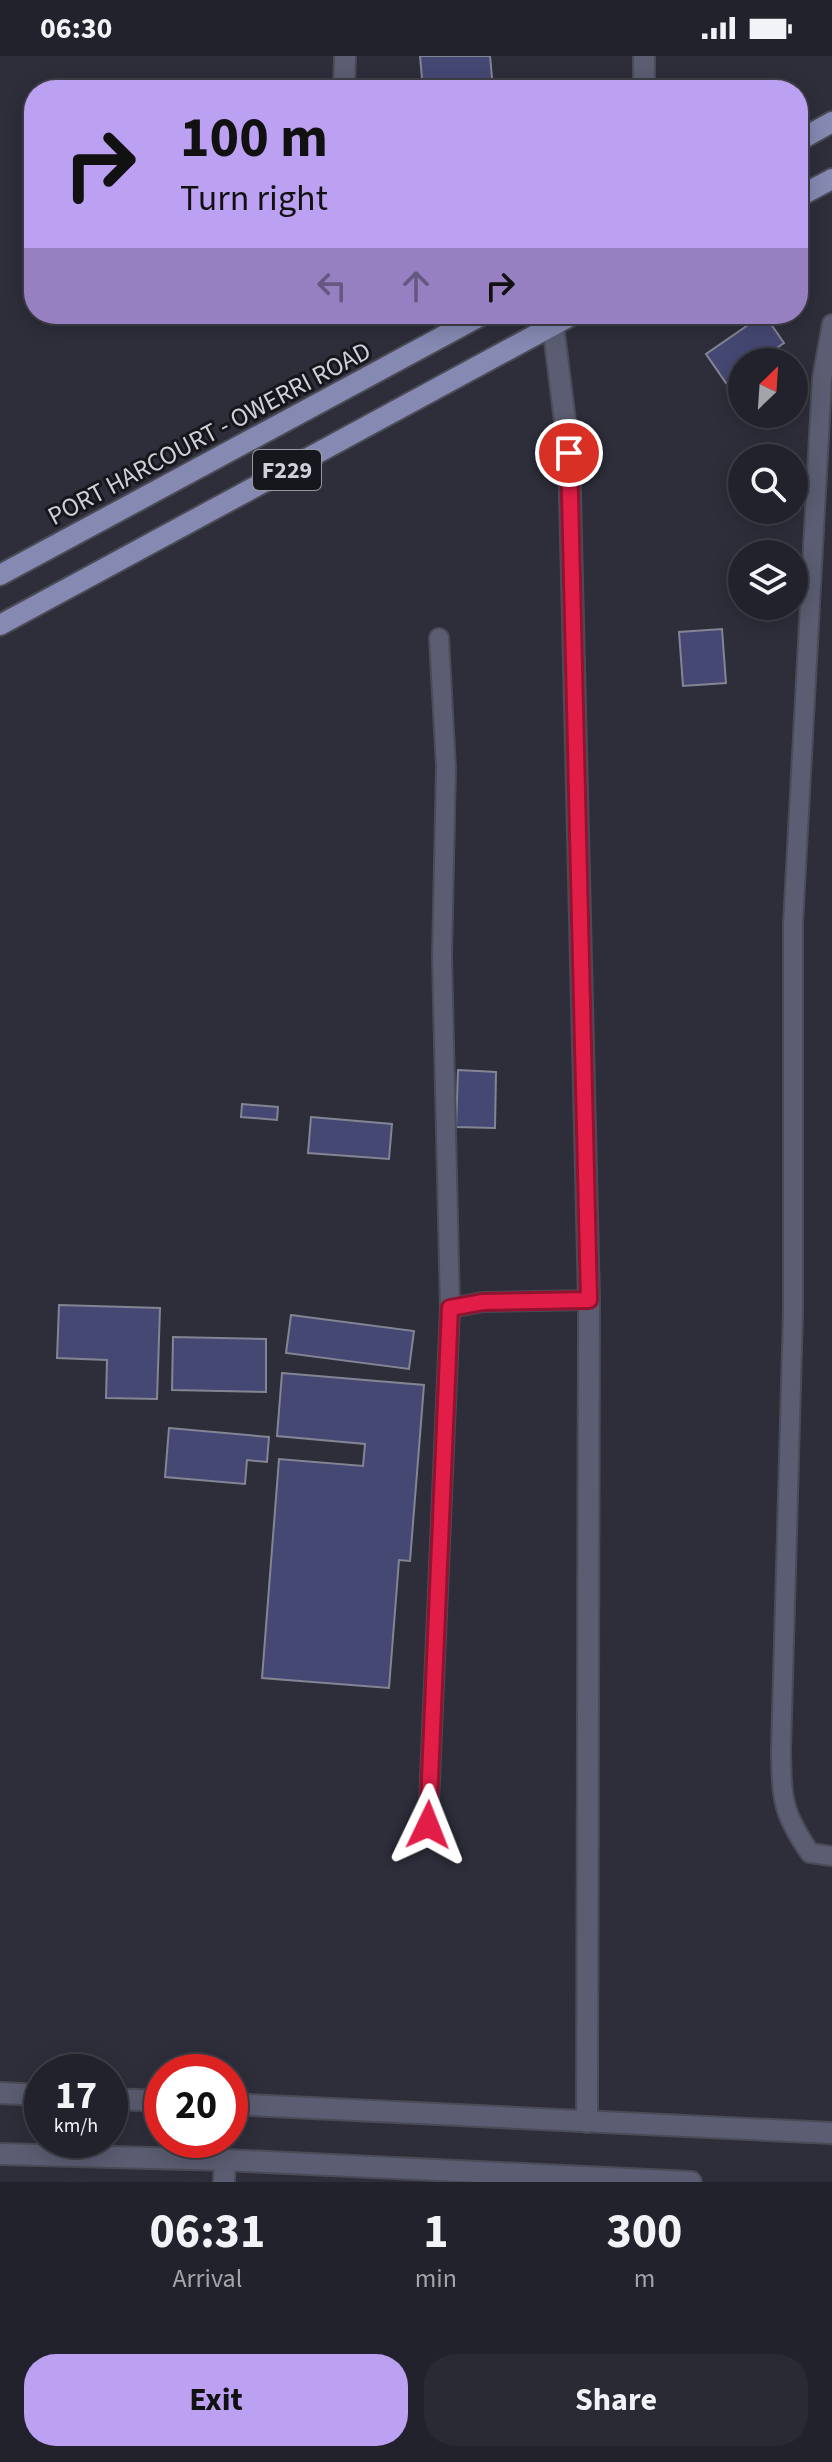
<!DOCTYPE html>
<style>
:root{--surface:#22222c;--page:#2a2a34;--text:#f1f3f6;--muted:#a2a4a9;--line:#3f3f48;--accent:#bca0f2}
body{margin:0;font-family:"Source Sans 3",sans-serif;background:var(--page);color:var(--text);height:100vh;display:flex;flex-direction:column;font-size:30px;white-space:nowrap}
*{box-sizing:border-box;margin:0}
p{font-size:26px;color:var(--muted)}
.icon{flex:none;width:44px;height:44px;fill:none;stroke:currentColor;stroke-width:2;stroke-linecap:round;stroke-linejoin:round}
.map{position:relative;height:2126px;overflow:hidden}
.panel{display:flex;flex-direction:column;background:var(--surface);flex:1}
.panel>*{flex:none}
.banner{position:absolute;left:24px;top:24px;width:784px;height:244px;border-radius:32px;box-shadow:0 4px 20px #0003,0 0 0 2px var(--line);background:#bca0f2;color:#111;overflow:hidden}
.needle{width:52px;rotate:25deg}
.fabs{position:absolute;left:728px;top:292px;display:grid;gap:16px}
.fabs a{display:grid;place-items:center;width:80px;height:80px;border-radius:50%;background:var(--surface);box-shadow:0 4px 20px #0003,0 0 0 2px var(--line);font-size:40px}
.speed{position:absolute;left:24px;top:1998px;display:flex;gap:16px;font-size:40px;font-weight:700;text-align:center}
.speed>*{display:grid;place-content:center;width:104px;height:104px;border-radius:50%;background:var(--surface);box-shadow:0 4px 20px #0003,0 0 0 2px var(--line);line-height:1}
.speed small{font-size:20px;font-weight:400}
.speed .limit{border:12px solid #d22;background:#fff;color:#111}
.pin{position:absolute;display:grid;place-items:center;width:68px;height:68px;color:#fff;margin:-34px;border:4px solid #fff;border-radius:50%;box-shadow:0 2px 8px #0007}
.me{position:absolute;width:88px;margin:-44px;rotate:2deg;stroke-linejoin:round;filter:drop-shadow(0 0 6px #0008)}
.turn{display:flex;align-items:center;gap:28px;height:168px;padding:0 24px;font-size:36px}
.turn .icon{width:104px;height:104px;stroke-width:2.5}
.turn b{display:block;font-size:56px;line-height:68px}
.lanes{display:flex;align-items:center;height:76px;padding:0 24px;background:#0003;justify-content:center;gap:40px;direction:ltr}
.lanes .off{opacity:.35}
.eta{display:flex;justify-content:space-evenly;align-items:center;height:136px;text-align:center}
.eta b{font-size:48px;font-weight:700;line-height:56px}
.action{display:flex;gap:16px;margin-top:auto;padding:16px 24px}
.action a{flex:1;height:92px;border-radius:32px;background:var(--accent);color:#111;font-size:32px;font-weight:700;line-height:92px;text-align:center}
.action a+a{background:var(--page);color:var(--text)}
.status{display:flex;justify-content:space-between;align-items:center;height:56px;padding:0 40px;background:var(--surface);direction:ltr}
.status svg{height:22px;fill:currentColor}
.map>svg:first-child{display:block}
</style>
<div class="status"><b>06:30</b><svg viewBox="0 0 49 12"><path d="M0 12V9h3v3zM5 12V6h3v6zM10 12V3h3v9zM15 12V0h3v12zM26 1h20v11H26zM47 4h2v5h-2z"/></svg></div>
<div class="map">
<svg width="832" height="2126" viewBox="0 0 832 2126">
<rect width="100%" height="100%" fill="#2d2e3a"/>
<path fill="#454873" stroke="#838594" stroke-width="2" d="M 420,0 L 490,0 L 493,32 L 423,34 Z
M 764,258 L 784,287 L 756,306 L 742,306 L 742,316 L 726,327 L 706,298 Z
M 722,573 L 726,627 L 683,630 L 679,576 Z
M 458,1014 L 496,1016 L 495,1072 L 456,1071 Z
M 242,1048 L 278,1051 L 277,1064 L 241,1061 Z
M 311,1061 L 392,1068 L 389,1103 L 308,1097 Z
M 59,1249 L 160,1252 L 157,1343 L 106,1342 L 107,1304 L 57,1302 Z
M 291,1259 L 414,1275 L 409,1313 L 286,1297 Z
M 173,1281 L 266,1283 L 266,1336 L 172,1334 Z
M 282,1317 L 424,1329 L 410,1505 L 399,1504 L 389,1632 L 262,1622 L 279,1403 L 363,1410 L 365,1388 L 277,1380 Z
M 169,1372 L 269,1381 L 267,1406 L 247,1404 L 245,1428 L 165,1421 Z"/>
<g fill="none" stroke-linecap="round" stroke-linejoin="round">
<g stroke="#4a4b56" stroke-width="22">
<path id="service" d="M 832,268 L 822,323 L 793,868 L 793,1256 L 781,1695 C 782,1744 782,1756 810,1797 L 832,1800
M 439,582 L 446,712 L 442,900 L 450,1252
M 428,1769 L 450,1252 L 483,1246 L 589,1244"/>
</g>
<g stroke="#4a4b56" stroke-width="24">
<path id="minor" d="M 644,0 L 644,34
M 344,34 L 345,0
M 553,269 L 569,397 L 589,1244 L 587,2066
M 224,2126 L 225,2104"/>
</g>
<g stroke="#4a4b56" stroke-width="24">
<path id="tertiary" d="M 0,2037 L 42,2039
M 110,2043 L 162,2045
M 230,2048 L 832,2077
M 0,2098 L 225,2104 L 691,2126"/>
</g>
<g stroke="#4a4b56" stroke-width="24">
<path id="primary" d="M 798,85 L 832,66
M 798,141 L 832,123
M 0,519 L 484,258
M 0,569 L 574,258"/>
</g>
<use href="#service" stroke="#5b5d72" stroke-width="18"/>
<use href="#minor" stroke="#5b5d72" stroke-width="20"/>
<use href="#tertiary" stroke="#5b5d72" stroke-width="20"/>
<use href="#primary" stroke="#868ab3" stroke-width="20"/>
</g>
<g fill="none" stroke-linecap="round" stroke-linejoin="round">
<g stroke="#92132f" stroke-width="20">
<path id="route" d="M 428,1769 L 450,1252 L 483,1246 L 589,1244 L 569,397"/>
</g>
<use href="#route" stroke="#e11d48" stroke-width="14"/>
</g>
<g text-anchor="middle" stroke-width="6" stroke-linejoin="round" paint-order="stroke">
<rect fill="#16171c" stroke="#9899a0" stroke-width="2" x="253" y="394" width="68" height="40" rx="6"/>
<g font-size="24" font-weight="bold" fill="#cfd1d8">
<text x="287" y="422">F229</text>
</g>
<g font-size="26" fill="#cfd1d8" stroke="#16171c">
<text transform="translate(209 377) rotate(-28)" y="9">PORT HARCOURT - OWERRI ROAD</text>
</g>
</g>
</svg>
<div class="fabs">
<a><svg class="needle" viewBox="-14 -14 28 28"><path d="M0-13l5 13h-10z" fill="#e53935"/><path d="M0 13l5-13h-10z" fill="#a2a4a9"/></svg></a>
<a><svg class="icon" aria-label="search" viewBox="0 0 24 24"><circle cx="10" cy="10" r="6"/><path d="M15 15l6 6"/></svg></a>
<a><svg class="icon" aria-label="layers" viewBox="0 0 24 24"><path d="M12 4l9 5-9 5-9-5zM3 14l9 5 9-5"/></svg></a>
</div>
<div class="speed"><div>17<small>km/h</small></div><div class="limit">20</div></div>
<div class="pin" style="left:569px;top:397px;background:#d93025"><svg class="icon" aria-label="arrive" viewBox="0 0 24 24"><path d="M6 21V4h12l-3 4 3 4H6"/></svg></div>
<svg class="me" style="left:428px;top:1769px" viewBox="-20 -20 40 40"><path d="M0-17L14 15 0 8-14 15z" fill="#e11d48" stroke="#fff" stroke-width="4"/></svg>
<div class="banner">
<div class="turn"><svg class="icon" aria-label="right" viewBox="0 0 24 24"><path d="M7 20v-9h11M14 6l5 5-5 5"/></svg><div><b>100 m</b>Turn right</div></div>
<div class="lanes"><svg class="icon off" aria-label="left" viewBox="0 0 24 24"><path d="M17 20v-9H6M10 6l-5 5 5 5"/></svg><svg class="icon off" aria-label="ahead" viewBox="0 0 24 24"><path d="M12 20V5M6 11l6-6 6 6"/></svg><svg class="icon" aria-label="right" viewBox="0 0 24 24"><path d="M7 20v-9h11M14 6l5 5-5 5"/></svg></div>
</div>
</div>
<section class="panel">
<div class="eta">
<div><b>06:31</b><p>Arrival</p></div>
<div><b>1</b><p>min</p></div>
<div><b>300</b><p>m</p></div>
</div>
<div class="action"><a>Exit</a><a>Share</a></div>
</section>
